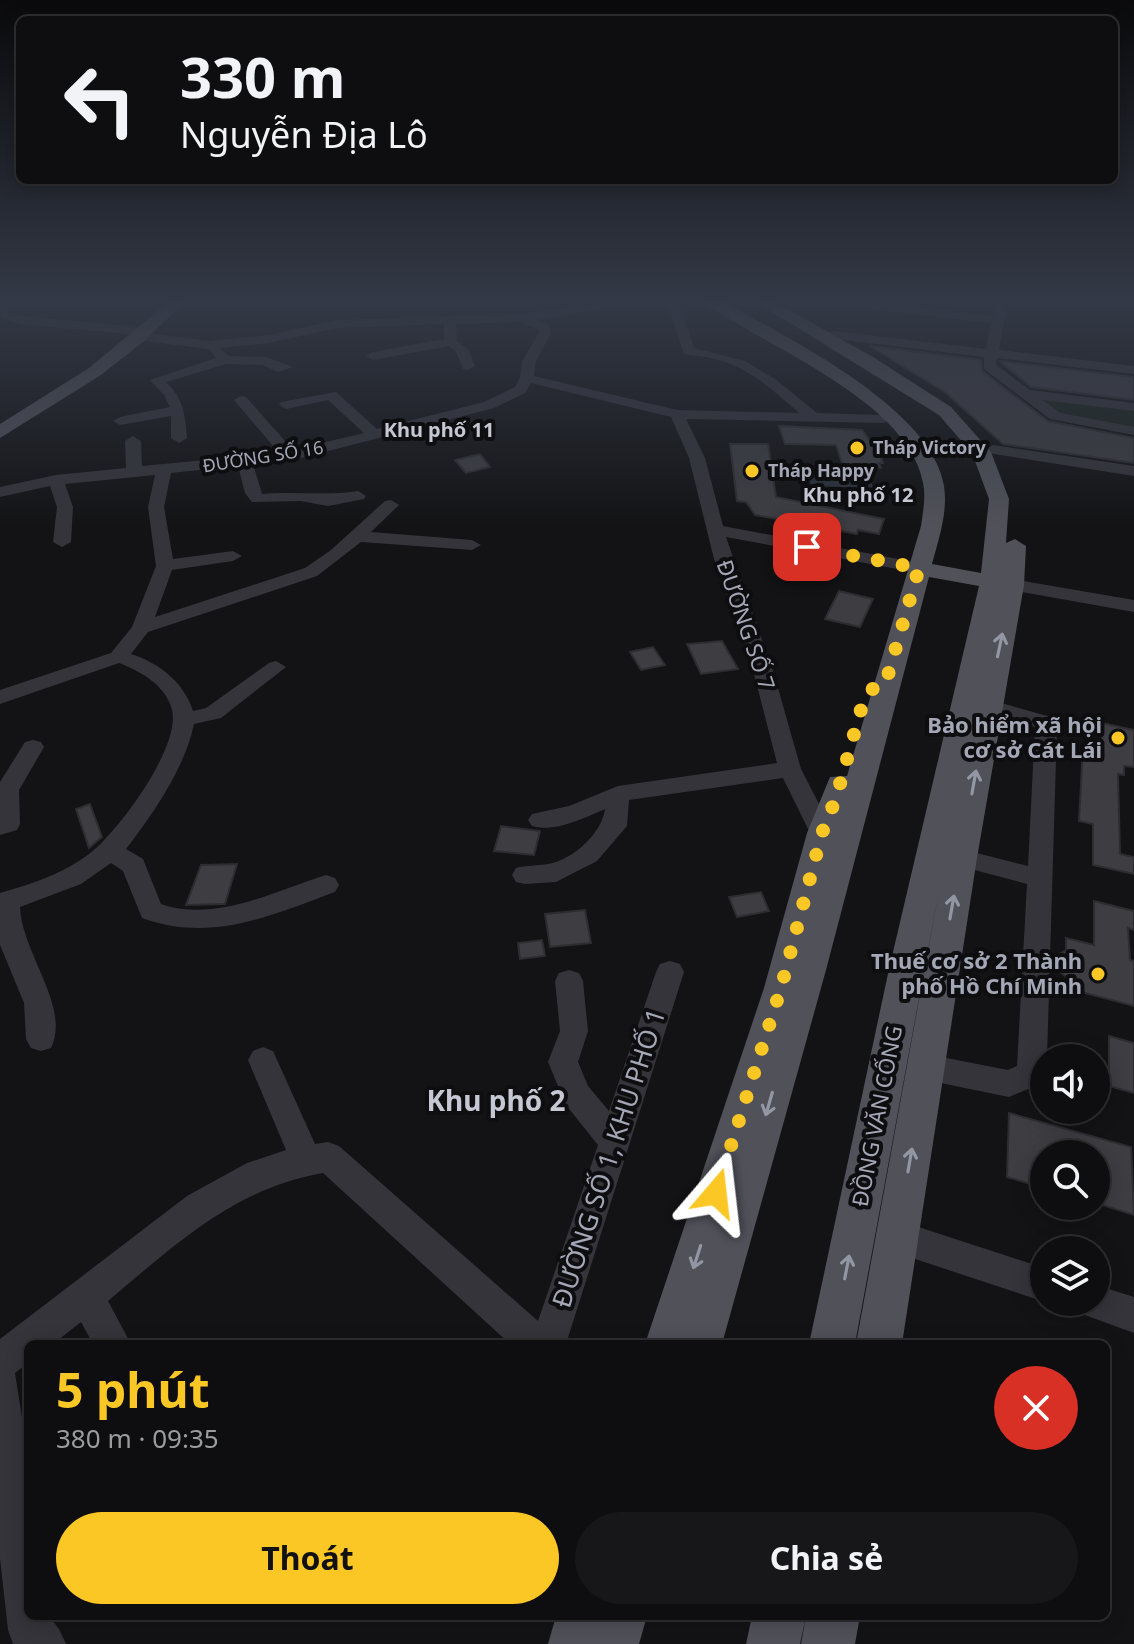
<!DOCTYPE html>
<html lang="vi">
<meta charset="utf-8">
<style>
:root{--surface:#0e0e10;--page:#171719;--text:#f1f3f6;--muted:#9b9c9f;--line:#2e2e30;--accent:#fac725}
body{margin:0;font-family:"Noto Sans",sans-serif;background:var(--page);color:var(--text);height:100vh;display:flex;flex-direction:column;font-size:30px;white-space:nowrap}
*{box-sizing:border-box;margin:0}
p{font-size:26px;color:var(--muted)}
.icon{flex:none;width:44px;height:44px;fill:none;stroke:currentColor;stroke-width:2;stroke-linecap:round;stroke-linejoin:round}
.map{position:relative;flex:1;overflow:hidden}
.details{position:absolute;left:24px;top:1340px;width:1086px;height:280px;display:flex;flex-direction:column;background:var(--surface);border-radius:12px;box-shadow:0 4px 20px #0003,0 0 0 2px var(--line)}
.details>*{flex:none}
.top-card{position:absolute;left:16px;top:16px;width:1102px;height:168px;border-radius:12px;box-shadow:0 4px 20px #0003,0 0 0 2px var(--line);background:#0e0e10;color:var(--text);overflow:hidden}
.controls{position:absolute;left:1030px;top:1044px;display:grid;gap:16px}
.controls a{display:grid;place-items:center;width:80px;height:80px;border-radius:50%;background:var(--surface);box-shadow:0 4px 20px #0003,0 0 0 2px var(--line);font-size:40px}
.pin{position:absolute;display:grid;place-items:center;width:68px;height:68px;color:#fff;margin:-34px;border-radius:16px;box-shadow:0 4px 12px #0006}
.me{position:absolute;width:88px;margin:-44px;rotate:17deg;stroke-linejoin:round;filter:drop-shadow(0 0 6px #0008)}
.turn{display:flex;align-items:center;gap:28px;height:168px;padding:0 32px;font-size:36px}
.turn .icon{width:104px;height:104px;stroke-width:2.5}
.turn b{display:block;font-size:56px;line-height:68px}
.round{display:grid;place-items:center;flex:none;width:84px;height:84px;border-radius:42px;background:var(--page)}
.head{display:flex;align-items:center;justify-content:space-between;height:136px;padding:0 32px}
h1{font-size:48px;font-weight:700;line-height:60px;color:var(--accent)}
.button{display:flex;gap:16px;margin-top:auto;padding:16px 32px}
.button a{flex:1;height:92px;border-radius:48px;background:var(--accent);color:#111;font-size:32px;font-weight:700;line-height:92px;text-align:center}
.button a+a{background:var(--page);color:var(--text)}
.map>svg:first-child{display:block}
</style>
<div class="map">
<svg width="1134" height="1644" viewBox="0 0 1134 1644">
<rect width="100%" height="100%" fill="#131315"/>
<path fill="#1b231c" d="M 1043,397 L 1134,408 L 1134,429 L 1066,419 L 1045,405 Z"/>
<path fill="#293039" d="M 808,473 L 869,475 L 873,488 L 811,486 Z"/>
<path fill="#3d3d42" stroke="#2d2d31" stroke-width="2" d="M 870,346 L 981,360 L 982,371 L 1048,421 L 1134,438 L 1134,463 L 1003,444 L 946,393 Z
M 1000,361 L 1134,377 L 1134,400 L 1031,387 Z
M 779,426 L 862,430 L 873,445 L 877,445 L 883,463 L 879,463 L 881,468 L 843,466 L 836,445 L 785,444 Z
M 730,444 L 768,444 L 776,497 L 884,519 L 879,534 L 858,530 L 857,534 L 755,515 L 746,502 L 737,501 Z
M 480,454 L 490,467 L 466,473 L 455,460 Z
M 839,591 L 873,599 L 860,627 L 825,619 Z
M 722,641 L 738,669 L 701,674 L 687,644 Z
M 653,647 L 665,665 L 641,670 L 630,652 Z
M 1102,723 L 1134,730 L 1134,767 L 1124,766 L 1124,775 L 1118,774 L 1120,854 L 1134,857 L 1134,874 L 1093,865 L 1093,824 L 1079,821 L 1083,746 L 1102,750 Z
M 90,804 L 102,837 L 89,848 L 76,809 Z
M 501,826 L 540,831 L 534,855 L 494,851 Z
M 237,864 L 225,904 L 186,905 L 201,865 Z
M 761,892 L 769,911 L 737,917 L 729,897 Z
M 1094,901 L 1134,911 L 1134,930 L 1128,928 L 1130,960 L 1134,961 L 1134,1006 L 1066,988 L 1066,977 L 1059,971 L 1059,954 L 1066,950 L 1066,938 L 1094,945 Z
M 585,910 L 591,943 L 550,947 L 545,914 Z
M 542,940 L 545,956 L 520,959 L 518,943 Z
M 1109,1036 L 1134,1043 L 1134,1093 L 1109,1086 Z
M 1009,1113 L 1131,1147 L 1134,1215 L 1096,1203 L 1096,1154 L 1044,1154 L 1044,1188 L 1007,1177 Z"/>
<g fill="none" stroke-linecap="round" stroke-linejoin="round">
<path fill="#34343a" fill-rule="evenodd" d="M 625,299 L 657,299 L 537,320 L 548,324 L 551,333 L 536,361 L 534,376 L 677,410 L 799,413 C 775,391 748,367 715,359 C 705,356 695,356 684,354 L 666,299 L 678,299 L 694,348 L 745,361 L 775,379 L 817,413 L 884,415 L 891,419 L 884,423 L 686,419 L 705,458 L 723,526 L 919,563 L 928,568 L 919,573 L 726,537 L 774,674 L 801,769 L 834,833 L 831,839 L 822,842 L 813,839 L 783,778 L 629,800 L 627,826 L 597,861 L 556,882 L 525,884 L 516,882 L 512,875 L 516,868 C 527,865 537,866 548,864 C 573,860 602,833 605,809 C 584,818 554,833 532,826 L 528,820 L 532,814 L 569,806 L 618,786 L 777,763 L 754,674 L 714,559 L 689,458 L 671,417 L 531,383 L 525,393 L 494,408 L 290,461 L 253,464 L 262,494 C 295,491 326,496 358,491 L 366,496 L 364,499 L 328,506 L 301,501 L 252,502 L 245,493 L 238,466 L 171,473 L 164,507 L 173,559 L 233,551 L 242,556 L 233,561 L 172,570 L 155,617 L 305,568 L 331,550 L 385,501 L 391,500 L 399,505 L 371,532 L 472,540 L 481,545 L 472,550 L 361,542 L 317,576 L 148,632 L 131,654 C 159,663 184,682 193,711 L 206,708 L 269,663 L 276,661 L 286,667 L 221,718 L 194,724 C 185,768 153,814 126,849 L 143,859 L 161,904 C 215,923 275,891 326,875 L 335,878 L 339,885 L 335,892 C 270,916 211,943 142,918 L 123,871 L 111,863 L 81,884 L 20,907 C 22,954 71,1007 51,1048 L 41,1051 L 31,1048 L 26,1039 L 24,1003 L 0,945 L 0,893 C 31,884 63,874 89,854 C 118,832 181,747 172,710 C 166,685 140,671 119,663 L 0,704 L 0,690 L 111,653 L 132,627 L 156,566 L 148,507 L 155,475 L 65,484 L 73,507 L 71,542 L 62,547 L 53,542 L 57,507 L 50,486 L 0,497 L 0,487 L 56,475 L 126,468 L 125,441 L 133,436 L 141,441 L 142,466 L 279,453 L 234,400 L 241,396 L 246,397 L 293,450 L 364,433 L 328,400 L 286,409 L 279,405 L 281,402 L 336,392 L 377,429 L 484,402 L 515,387 L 520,378 L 522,361 L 539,333 L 538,329 L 520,322 L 456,324 L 457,341 L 469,350 L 475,366 L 468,370 L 463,369 L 456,352 L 449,346 L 373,360 L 366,356 L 373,352 L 444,339 L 444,324 L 337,328 L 269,343 L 220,348 L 229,356 L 266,357 L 293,367 L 278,372 L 263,365 L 226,364 L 166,382 C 184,399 185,415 187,438 L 179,443 L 171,438 L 171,416 L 120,425 L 113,421 L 120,417 L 170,407 L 164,395 L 150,380 L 216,358 L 209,349 L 144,341 L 140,340 L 139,335 L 20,324 L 2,318 L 0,300 L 4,301 L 11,313 L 22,316 L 148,328 L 152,329 L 153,334 L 210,341 L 269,335 L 337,320 L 522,314 Z
M 848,299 L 993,316 L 996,299 L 1008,299 L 999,350 L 1134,366 L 1134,374 L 997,358 L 996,365 L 1030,390 L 1134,403 L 1134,411 L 1043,400 L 1060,413 L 1134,427 L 1134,435 L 1050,419 L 984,369 L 984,357 L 829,338 L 827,335 L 833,331 L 986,349 L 991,323 L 875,310 Z
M 993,445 L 1134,466 L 1134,476 L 988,453 L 985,450 Z
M 1012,579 L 1134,600 L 1134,612 L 1005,589 L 1003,585 L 1005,581 Z
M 987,699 L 1051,717 L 1057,726 L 1047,1058 L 1044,1058 L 1043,1083 L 1009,1097 L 926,1080 L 915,1076 L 911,1067 L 915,1058 L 926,1054 L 1008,1070 L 1017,1066 L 1027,884 L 952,864 L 949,858 L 952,852 L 961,849 L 1028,866 L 1035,727 L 979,711 L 976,706 Z
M 33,740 L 41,742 L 44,747 L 19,790 L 20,824 L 17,830 L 0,835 L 0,782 L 25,742 Z
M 670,961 L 680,964 L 684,972 L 566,1344 L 510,1344 L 323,1173 C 233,1189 176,1244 108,1301 L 131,1344 L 93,1344 L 81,1322 L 53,1344 L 28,1344 L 28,1363 L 15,1373 L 28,1456 L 28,1616 L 49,1616 L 59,1629 L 66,1644 L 13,1644 L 8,1630 L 0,1558 L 0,1339 L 187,1196 L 247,1163 L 286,1150 L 248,1060 L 253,1051 L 263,1047 L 273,1051 L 315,1144 L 328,1142 L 339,1146 L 538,1321 L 598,1145 L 566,1105 L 548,1062 L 560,1031 L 555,981 L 559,973 L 569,970 L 579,973 L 583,981 L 588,1031 L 578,1062 L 588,1086 L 609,1111 L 656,972 L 660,964 Z
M 897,1220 L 1044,1268 L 1045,1302 L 885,1249 L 880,1237 L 885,1225 Z
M 1096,1285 L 1134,1297 L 1134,1333 L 1082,1314 L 1076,1302 L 1096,1302 Z"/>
<path fill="#505159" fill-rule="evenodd" d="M 172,299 L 188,299 L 144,341 L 101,375 L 0,438 L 0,424 L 89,368 Z
M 701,299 L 719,299 C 784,337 931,406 944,486 C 948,512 939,538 932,564 L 981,573 L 989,499 L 972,453 L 939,415 L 751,299 L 769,299 L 873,357 L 951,407 L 991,452 L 1009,499 L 1006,543 L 1015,539 L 1026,546 L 1024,585 L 977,858 L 902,1344 L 856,1344 L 940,885 L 855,1344 L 809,1344 L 889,969 L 979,586 L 929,577 L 826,970 L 722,1344 L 645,1344 L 764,988 L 807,833 L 830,777 L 847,776 L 921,526 C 923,512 926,497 923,483 C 911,413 803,363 747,329 C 732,320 713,312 701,299 Z
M 556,1616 L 647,1616 L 639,1644 L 548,1644 Z
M 752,1616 L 806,1616 L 800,1644 L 746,1644 Z
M 806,1616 L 860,1616 L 855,1644 L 801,1644 Z"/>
</g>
<defs><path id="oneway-shaft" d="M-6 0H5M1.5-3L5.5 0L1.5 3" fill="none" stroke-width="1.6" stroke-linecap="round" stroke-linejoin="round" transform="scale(2)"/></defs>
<g stroke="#9396a3">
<use href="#oneway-shaft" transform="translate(1000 645) rotate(-78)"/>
<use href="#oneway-shaft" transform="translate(974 782) rotate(-80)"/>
<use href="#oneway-shaft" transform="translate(952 907) rotate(-80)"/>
<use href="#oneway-shaft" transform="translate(769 1104) rotate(106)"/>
<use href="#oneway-shaft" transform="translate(910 1160) rotate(-80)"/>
<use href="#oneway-shaft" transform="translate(697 1257) rotate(108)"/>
<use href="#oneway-shaft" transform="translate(847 1267) rotate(-79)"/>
</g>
<linearGradient id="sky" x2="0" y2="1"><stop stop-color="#0a0a0c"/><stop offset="0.57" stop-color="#333946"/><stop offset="1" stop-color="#333946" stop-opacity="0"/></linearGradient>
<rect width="1134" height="529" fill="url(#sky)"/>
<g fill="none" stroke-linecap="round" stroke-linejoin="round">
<path stroke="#fac725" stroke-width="14" stroke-dasharray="0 25.2" d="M 716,1193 L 781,988 L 822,833 L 836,798 L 864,699 L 877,684 L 886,682 L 919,568 L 807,547"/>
</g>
<g fill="#fac725" stroke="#0e0e10" stroke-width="3">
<circle cx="857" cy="448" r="8"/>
<circle cx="752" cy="471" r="8"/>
<circle cx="1118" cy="738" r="8"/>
<circle cx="1098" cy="974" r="8"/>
</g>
<g text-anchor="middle" stroke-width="8" stroke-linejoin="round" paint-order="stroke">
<g font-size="18" font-weight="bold" fill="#a4a7b6" stroke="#0e0e10" text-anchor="start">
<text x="873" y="454">Tháp Victory</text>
<text x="768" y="477">Tháp Happy</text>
</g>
<g font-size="18" fill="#a4a7b6" stroke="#0e0e10">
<text transform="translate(263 457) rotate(-9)" y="6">ĐƯỜNG SỐ 16</text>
</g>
<g font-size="20" font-weight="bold" fill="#c5c7d2" stroke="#0e0e10">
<text x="439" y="437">Khu phố 11</text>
<text x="858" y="502">Khu phố 12</text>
</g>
<g font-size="22" fill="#a4a7b6" stroke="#0e0e10">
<text transform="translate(746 625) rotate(71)" y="8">ĐƯỜNG SỐ 7</text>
<text transform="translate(877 1116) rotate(-79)" y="8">ĐỒNG VĂN CỐNG</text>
</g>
<g font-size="22" font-weight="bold" fill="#a4a7b6" stroke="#0e0e10" text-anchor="end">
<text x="1102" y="733">Bảo hiểm xã hội<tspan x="1102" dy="25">cơ sở Cát Lái</tspan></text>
<text x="1082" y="969">Thuế cơ sở 2 Thành<tspan x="1082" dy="25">phố Hồ Chí Minh</tspan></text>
</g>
<g font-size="26" fill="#a4a7b6" stroke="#0e0e10">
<text transform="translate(609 1158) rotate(-72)" y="9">ĐƯỜNG SỐ 1, KHU PHỐ 1</text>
</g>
<g font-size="28" font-weight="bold" fill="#c5c7d2" stroke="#0e0e10">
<text x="496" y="1111">Khu phố 2</text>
</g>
</g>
</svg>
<div class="controls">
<a><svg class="icon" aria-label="sound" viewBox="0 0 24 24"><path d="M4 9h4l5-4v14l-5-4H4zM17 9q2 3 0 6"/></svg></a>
<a><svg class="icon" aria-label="search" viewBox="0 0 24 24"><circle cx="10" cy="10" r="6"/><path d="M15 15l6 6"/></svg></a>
<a><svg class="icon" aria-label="layers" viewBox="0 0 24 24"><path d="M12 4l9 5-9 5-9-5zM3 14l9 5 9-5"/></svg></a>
</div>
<div class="pin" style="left:807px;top:547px;background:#d93025"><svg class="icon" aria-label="arrive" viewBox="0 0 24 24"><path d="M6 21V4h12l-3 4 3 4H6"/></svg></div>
<svg class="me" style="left:716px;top:1193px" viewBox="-20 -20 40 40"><path d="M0-17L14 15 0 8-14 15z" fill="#fac725" stroke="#fff" stroke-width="4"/></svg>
<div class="top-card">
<div class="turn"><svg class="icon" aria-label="left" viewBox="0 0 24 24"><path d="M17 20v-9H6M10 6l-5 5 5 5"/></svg><div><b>330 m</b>Nguyễn Địa Lô</div></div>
</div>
<section class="details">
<div class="head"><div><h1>5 phút</h1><p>380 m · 09:35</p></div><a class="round" style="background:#d93025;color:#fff"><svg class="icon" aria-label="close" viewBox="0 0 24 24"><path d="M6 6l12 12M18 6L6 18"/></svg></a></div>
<div class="button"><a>Thoát</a><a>Chia sẻ</a></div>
</section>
</div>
